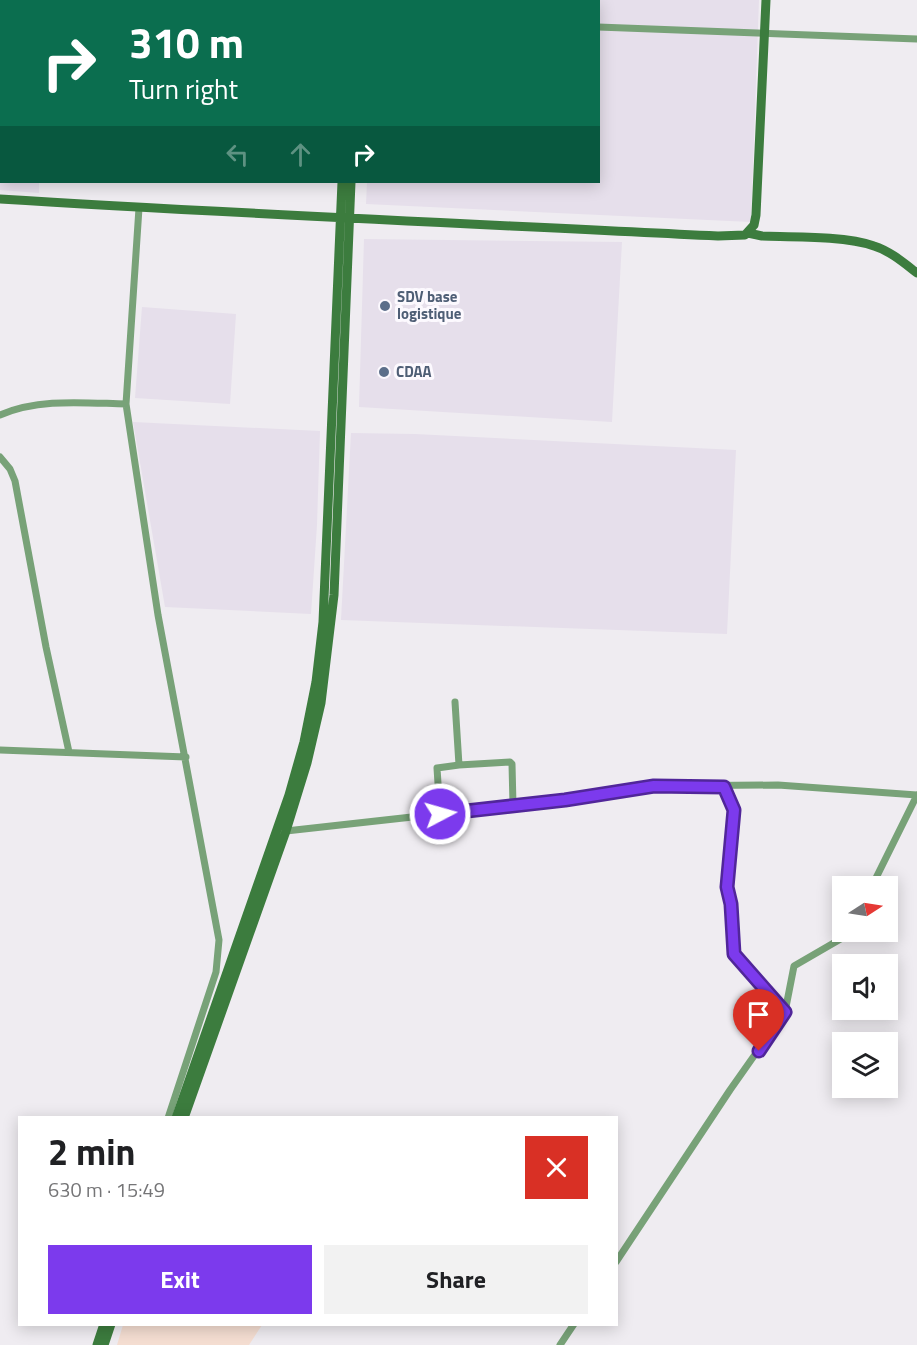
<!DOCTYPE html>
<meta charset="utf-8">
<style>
:root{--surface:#fff;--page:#f2f2f2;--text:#202124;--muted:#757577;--accent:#7c3aed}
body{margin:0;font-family:"Titillium Web",sans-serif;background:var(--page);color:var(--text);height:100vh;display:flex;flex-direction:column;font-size:22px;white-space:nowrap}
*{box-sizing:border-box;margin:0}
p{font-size:20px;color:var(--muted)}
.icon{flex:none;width:33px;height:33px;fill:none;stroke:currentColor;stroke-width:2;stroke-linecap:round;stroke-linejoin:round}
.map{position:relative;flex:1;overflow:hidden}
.drawer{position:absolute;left:18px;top:1116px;width:600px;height:210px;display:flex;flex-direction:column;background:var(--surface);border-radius:0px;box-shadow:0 3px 15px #0003}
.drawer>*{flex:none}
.guide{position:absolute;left:0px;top:0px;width:600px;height:183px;box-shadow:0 3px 15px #0003;background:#0b6e4f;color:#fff;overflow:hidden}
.needle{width:39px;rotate:78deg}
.tools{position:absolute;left:832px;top:876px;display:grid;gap:12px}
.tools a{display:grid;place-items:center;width:66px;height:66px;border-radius:0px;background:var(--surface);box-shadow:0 3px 15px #0003;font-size:30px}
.pin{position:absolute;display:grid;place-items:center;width:51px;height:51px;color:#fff;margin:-62px -26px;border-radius:50% 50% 50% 0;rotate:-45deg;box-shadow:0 0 6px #0007}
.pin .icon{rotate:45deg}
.me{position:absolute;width:66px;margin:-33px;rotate:84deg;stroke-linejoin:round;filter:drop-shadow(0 0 4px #0008)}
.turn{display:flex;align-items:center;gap:21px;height:126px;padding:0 30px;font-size:27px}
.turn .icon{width:78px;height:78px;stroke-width:2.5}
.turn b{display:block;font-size:42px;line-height:51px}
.lanes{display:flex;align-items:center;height:57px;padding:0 30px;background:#0003;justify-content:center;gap:30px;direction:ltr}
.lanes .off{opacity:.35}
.round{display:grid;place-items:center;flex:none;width:63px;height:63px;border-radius:0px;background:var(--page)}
.headline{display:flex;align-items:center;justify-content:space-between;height:102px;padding:0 30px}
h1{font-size:36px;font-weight:700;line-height:45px}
.button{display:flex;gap:12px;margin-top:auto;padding:12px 30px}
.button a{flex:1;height:69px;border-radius:0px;background:var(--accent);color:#fff;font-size:24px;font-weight:700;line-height:69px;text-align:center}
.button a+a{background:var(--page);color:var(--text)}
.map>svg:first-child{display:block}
</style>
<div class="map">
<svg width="917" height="1345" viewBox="0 0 917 1345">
<rect width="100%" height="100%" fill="#efecf1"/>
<path fill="#f5ded2" d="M 123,1325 L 123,1324 L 262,1325 L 249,1345 L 117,1345 Z"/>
<path fill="#e6dfeb" d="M 0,0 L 45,0 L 2,2 L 2,182 L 39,182 L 39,193 L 0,190 Z
M 376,0 L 759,0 L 751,222 L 366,204 L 367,182 L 598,182 L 598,2 L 376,2 Z
M 364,239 L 622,242 L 612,422 L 359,407 Z
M 142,307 L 236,314 L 230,404 L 135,398 Z
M 133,422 L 320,431 L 317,525 L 311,614 L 165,607 Z
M 351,433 L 415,434 L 736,450 L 727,634 L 341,620 Z"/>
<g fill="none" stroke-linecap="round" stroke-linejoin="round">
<path stroke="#78a278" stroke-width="7" d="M 598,27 L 917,39
M 139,208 L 126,404 L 158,615 L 219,940 L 216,972 L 168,1118
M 0,415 C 39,398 84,403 126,404
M 0,457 L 10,469 L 15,481 L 46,647 L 69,752
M 0,750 L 186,757
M 459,765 L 510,762 L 512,764 L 513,805
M 724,787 L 734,810 L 727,887 L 731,904 L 734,954 L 785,1012
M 440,814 L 437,768 L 459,765 L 455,702
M 286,831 L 565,800 L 654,786 L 778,785 L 917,795
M 872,886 L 917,795
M 616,1262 L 730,1090 L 785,1012 L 794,966 L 844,937 L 847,932
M 560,1345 L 574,1324"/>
<path stroke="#3c7c3e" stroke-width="9" d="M 350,2 L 350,0
M 358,2 L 358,0
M 0,199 C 239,214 479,224 718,236 L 745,235 L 754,225 L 756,215 L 766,0
M 748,233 L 762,236 C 793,237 846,236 874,246 C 890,251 904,263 917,273
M 176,1118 L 289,795 L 304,742 L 316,682 L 323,622 L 342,182
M 184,1118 L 286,831 L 307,763 L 321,703 L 334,595 L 351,182
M 97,1345 L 104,1324
M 104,1345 L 111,1324"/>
</g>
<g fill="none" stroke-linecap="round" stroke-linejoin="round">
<g stroke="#51269a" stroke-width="15">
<path id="route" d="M 440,814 L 565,800 L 654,786 L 724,787 L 734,810 L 727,887 L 731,904 L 734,954 L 785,1012 L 759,1051"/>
</g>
<use href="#route" stroke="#7c3aed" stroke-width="10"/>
</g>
<g fill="#5c6f8a" stroke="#fcf9fe" stroke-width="2">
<circle cx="385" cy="306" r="6"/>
<circle cx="384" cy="372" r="6"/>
</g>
<g text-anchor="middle" stroke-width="6" stroke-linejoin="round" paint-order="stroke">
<g font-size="15" font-weight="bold" fill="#4e5e75" stroke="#fcf9fe" text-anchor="start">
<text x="397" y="302">SDV base<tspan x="397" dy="17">logistique</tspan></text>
<text x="396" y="377">CDAA</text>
</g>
</g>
</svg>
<div class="tools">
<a><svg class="needle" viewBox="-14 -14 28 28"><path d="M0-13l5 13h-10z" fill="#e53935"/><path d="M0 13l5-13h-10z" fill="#757577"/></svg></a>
<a><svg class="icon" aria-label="sound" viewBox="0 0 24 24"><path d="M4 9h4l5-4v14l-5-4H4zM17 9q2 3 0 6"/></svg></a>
<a><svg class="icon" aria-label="layers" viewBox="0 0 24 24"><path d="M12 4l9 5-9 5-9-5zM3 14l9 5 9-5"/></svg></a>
</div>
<div class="pin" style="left:759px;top:1051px;background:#d93025"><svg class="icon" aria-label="arrive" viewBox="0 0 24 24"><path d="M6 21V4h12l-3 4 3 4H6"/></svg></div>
<svg class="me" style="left:440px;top:814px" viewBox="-20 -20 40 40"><circle r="17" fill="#7c3aed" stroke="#fff" stroke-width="3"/><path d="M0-11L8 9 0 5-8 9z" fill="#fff"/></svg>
<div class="guide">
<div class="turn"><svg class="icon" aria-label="right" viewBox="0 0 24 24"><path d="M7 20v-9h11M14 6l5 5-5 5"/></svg><div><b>310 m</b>Turn right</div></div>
<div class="lanes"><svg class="icon off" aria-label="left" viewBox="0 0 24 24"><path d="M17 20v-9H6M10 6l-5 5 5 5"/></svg><svg class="icon off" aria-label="ahead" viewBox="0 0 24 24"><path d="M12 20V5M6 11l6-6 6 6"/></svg><svg class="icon" aria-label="right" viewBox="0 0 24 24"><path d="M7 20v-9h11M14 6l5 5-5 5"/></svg></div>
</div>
<section class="drawer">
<div class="headline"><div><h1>2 min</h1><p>630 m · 15:49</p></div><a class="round" style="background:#d93025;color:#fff"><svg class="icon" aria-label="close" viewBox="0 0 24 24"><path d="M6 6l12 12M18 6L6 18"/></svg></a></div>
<div class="button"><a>Exit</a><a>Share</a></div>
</section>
</div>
